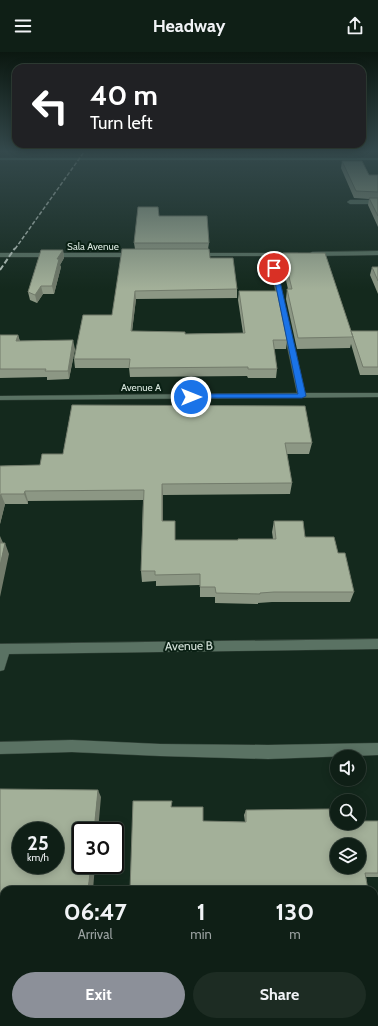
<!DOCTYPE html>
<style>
:root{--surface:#0f1f16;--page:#1d2c23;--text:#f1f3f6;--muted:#9ba2a1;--line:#2f3d35;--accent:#8c9099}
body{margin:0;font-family:Cabin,sans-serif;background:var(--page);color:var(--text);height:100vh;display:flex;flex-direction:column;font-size:15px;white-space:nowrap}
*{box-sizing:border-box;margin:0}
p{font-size:13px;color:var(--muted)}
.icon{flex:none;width:22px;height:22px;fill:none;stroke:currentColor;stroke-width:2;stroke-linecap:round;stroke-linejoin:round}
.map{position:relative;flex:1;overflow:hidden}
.panel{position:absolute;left:0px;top:834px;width:378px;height:140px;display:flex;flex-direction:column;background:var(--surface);border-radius:12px 12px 0 0;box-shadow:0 2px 10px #0003,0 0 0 1px var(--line)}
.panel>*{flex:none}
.hud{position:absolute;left:12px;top:12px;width:354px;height:84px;border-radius:12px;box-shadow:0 2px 10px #0003,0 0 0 1px var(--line);background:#202124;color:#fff;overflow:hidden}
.fabs{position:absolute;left:330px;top:698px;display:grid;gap:8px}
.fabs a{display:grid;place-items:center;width:36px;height:36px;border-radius:50%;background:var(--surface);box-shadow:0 2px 10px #0003,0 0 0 1px var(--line);font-size:20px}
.speed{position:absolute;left:12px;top:770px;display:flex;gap:8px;font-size:20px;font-weight:700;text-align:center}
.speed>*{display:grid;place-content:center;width:52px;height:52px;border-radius:50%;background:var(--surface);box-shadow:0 2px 10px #0003,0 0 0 1px var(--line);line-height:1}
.speed small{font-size:10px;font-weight:400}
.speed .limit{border:2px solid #111;border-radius:6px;background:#fff;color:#111}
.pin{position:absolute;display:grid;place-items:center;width:34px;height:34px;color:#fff;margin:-17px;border:2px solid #fff;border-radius:50%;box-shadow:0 1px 4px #0007}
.me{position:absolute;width:44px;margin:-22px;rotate:90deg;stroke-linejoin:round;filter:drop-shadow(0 0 3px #0008)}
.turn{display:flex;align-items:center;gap:14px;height:84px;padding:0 12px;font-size:18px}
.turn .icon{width:52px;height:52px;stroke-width:2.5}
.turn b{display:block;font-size:28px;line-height:34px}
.eta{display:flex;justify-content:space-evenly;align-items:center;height:68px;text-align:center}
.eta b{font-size:24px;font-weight:700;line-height:28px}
.button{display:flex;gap:8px;margin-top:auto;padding:8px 12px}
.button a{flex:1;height:46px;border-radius:24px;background:var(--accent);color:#fff;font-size:16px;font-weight:700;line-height:46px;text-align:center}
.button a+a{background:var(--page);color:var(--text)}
header{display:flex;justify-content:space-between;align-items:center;height:52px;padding:0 12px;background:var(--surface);font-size:18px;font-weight:700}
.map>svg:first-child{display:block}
</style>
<header><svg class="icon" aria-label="menu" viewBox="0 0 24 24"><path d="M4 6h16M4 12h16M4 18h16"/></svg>Headway<svg class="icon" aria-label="share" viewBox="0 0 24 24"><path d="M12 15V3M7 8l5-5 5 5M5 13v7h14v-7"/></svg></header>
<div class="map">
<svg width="378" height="974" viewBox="0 0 378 974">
<rect width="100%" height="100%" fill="#14291d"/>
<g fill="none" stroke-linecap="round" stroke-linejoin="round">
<g stroke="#34443a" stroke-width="1">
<path id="street" d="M 378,148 L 378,152 L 350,152 L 347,150 L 350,148 Z
M 378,199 L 378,203 L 312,204 L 309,202 L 312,200 Z
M 0,201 L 134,201 L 137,203 L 134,205 L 0,205 Z
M 194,201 L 298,201 L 298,203 L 296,204 L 274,204 L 305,341 L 378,341 L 378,345 L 0,348 L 0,344 L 297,341 L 268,204 L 196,204 L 193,202 Z
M 378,587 L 378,597 L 9,602 L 4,618 L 0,619 L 0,592 Z
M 72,688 L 160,692 L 268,693 L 378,691 L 378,703 L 268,707 L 160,704 L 72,700 L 0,702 L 0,690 Z"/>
</g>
<g stroke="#34443a" stroke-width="1">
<path id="secondary" d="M 0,106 L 378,106 L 378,108 L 0,108 Z"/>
</g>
<use href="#street" fill="#5a7263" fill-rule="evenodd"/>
<use href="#secondary" fill="#599080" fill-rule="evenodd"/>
<path stroke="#b8c6be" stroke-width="1.5" stroke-dasharray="4 2" stroke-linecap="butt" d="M 15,197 L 84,100"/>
<path stroke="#b8c6be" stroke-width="2" stroke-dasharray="5.5 2.5" stroke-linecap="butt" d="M 0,218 L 15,196"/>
</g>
<path fill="#8c9784" d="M 342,109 L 369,123 L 378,123 L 378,175 L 368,153 L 369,147 L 354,146 L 341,116 Z
M 159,164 L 209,191 L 208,197 L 210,206 L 237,237 L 237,246 L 136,247 L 132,279 L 185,282 L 243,281 L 238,248 L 239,239 L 287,288 L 286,297 L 274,297 L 277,317 L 276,326 L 248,326 L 247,324 L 130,325 L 129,316 L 75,316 L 74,307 L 112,263 L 135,197 L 134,191 Z
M 63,198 L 64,206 L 60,213 L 61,215 L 54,242 L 43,242 L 37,251 L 30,248 L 28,240 Z
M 283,201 L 351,281 L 351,279 L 378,279 L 378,323 L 360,323 L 351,292 L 350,296 L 297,297 L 286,247 L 287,237 L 288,237 L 282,211 Z
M 372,215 L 378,215 L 378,242 L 370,223 Z
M 0,283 L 18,283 L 20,289 L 75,297 L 69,327 L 47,328 L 47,325 L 0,326 Z
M 72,353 L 312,391 L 309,402 L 287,402 L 292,431 L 290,442 L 163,443 L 163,469 L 175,488 L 238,488 L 273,487 L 272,480 L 274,469 L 338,501 L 354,540 L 350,550 L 272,550 L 258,551 L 258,552 L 215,551 L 215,545 L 200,545 L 200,533 L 156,534 L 156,529 L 142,530 L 141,519 L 143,448 L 28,449 L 28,452 L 5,452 L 0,472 L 0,414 L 40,413 L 63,402 Z
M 246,758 L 331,769 L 378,769 L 378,825 L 366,825 L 368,838 L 203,769 L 245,770 L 244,763 Z
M 265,970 L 314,970 L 314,974 L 265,974 Z
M 355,970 L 374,970 L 378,974 L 356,974 Z"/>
<path fill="#727b6b" d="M 63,198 L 64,206 L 60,213 L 61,215 L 54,242 L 52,234 L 57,207 Z
M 41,234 L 43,242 L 37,251 L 35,243 Z
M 135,239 L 136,247 L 131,288 L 131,279 Z
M 18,283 L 20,291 L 16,289 Z
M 73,288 L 75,297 L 69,327 L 68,319 Z
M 162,432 L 163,443 L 163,480 L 162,469 Z
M 25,439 L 28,449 L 28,452 L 24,442 Z
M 1,442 L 5,452 L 0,472 L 0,445 Z
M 0,484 L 4,493 L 0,498 Z
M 5,491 L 9,502 L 0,545 L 0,514 Z
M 98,738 L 101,745 L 98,779 L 94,779 Z
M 91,813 L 95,813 L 93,838 L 88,838 Z
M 75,970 L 80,970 L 80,974 L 75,974 Z"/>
<path fill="#a3b099" stroke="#727b6b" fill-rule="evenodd" d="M 342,109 L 362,109 L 369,123 L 378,123 L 378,140 L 356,139 Z
M 369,146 L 378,146 L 378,164 Z
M 138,155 L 158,155 L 159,164 L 207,164 L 209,191 L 134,191 Z
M 122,197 L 209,197 L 210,206 L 233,206 L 237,237 L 135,239 L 131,279 L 185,280 L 185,282 L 245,281 L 239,239 L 277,239 L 287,288 L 273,288 L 277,317 L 248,317 L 248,315 L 129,316 L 130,307 L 74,307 L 83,263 L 112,263 Z
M 41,198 L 63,198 L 57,207 L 59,207 L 52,234 L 41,234 L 35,243 L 28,240 Z
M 283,201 L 325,201 L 353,285 L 298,286 L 287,237 L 292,237 Z
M 372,215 L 378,215 L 378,229 Z
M 351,279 L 378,279 L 378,315 L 363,315 Z
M 0,283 L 18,283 L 16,289 L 73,288 L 68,319 L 45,319 L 46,317 L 0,317 Z
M 72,353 L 305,354 L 312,391 L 285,391 L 292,431 L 162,432 L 162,469 L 175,469 L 175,488 L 238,488 L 238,487 L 276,487 L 274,469 L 303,469 L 305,485 L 334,485 L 338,501 L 345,501 L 354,540 L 274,540 L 260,541 L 260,542 L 216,541 L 215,535 L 200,535 L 200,522 L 155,523 L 155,519 L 141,519 L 144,438 L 25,439 L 24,442 L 1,442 L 0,445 L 0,414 L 40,413 L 42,402 L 63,402 Z
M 0,491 L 5,491 L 0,514 Z
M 0,737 L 98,738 L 94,779 L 81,779 L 81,813 L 91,813 L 88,838 L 4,838 L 4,970 L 75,970 L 75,974 L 0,974 ZM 21,779 L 55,779 L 55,813 L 21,813 Z
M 133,749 L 172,749 L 171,755 L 203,755 L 203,769 L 246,770 L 246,758 L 329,757 L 331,769 L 337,769 L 337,771 L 359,771 L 359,769 L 378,769 L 378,821 L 365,821 L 368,838 L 130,838 ZM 337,793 L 359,793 L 359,815 L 337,815 Z
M 374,874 L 378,897 L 378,974 L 361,974 L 361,970 L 374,970 Z
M 268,970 L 314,970 L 314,974 L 268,974 Z"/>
<linearGradient id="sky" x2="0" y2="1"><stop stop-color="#0b1710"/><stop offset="0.42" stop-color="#34494c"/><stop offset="1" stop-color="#34494c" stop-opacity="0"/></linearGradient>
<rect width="378" height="237" fill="url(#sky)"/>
<path fill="#1a73e8" stroke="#114b97" d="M 272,215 L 277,216 L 306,344 L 302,346 L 188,346 L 188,343 L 191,342 L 298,342 Z"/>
<g text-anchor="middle" stroke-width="4" stroke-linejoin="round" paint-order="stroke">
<g font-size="10" fill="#d7e4dc" stroke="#0a2014">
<text x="93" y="198">Sala Avenue</text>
<text x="141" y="339">Avenue A</text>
</g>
<g font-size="12" fill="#d7e4dc" stroke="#0a2014">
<text transform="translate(189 594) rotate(-1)" y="4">Avenue B</text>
</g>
</g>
</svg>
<div class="fabs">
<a><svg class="icon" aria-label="sound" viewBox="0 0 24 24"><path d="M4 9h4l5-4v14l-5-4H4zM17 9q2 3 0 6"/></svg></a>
<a><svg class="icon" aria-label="search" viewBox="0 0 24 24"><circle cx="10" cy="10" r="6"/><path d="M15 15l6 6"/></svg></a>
<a><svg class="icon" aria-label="layers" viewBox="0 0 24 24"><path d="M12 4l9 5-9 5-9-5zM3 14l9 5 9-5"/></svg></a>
</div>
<div class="speed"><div>25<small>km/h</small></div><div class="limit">30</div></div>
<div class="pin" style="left:274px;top:216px;background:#d93025"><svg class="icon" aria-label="arrive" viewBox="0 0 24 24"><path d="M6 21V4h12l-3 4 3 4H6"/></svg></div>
<svg class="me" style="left:191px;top:345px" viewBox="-20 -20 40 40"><circle r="17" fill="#1a73e8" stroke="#fff" stroke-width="3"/><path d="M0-11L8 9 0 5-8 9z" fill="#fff"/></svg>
<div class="hud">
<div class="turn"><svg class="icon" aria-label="left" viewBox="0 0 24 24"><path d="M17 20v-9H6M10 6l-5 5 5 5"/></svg><div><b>40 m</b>Turn left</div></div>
</div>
<section class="panel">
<div class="eta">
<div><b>06:47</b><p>Arrival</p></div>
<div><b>1</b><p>min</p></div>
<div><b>130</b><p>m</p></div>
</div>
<div class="button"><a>Exit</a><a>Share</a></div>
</section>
</div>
